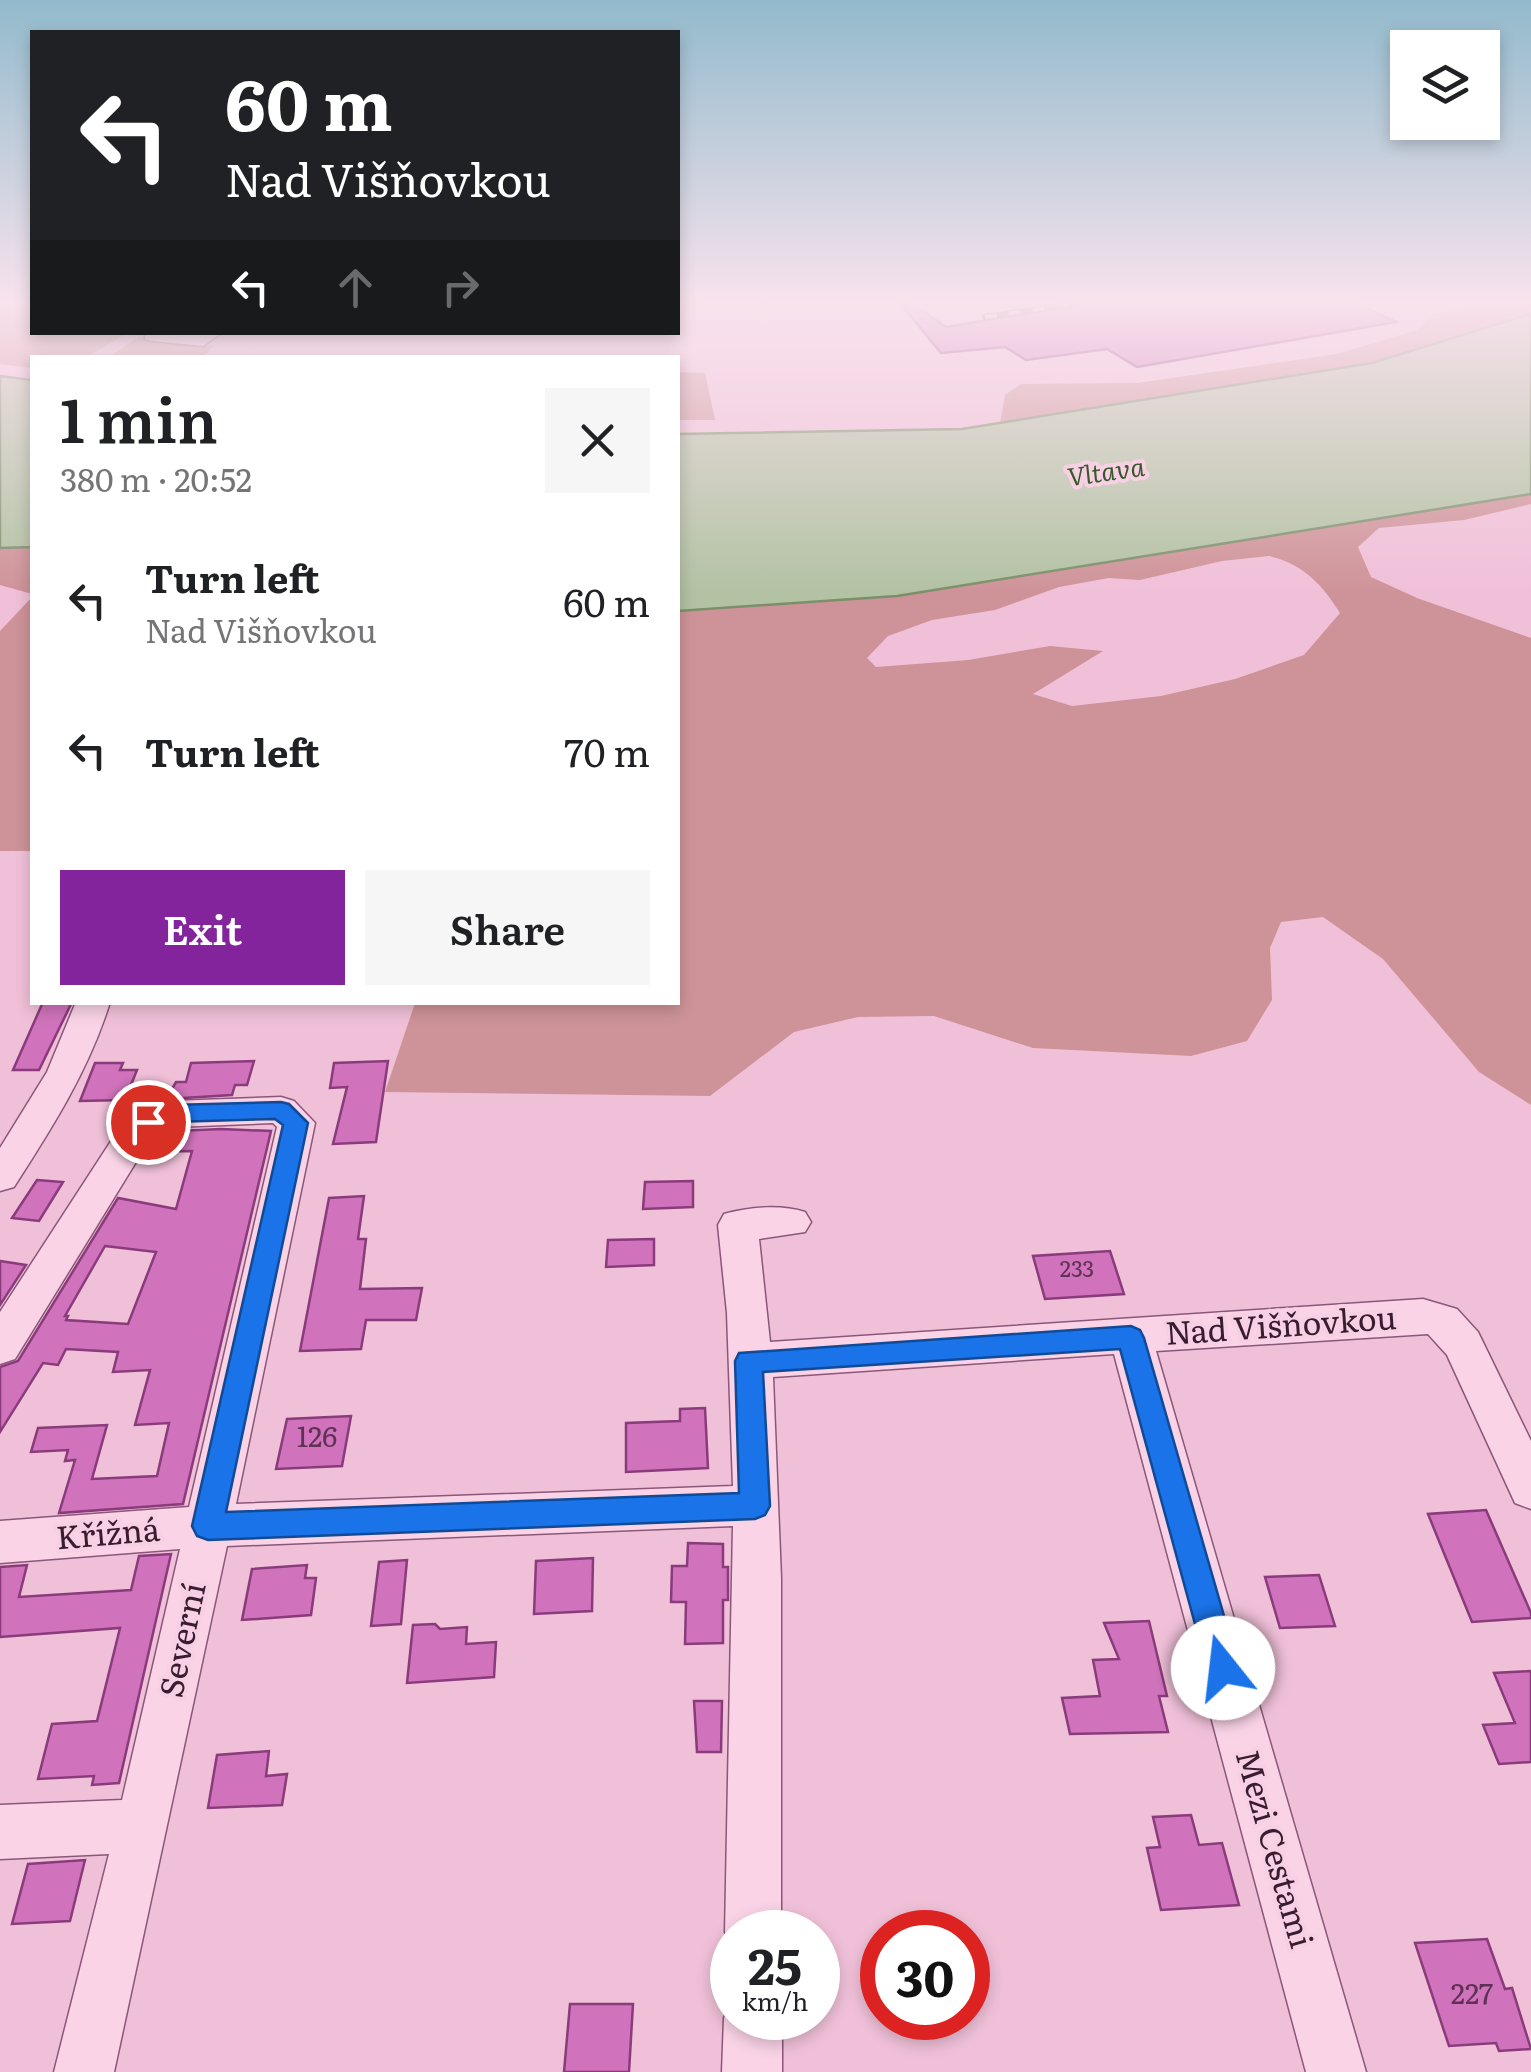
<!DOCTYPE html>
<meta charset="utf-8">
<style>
:root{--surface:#fff;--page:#f6f6f6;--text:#202124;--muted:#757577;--accent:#83249c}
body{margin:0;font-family:Literata,serif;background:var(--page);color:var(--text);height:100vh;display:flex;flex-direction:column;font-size:38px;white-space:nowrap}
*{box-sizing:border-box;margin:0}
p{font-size:32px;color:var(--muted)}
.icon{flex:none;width:55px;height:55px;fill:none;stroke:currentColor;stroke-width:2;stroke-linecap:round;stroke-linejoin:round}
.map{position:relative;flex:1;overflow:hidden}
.sheet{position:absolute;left:30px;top:355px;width:650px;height:650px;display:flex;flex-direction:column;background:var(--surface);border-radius:0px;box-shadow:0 5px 15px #0003}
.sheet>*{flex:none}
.banner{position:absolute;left:30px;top:30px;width:650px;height:305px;border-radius:0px;box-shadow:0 5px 15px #0003;background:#202124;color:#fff;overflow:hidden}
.buttons{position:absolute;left:1390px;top:30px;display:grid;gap:20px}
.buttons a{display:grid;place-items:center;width:110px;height:110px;border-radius:0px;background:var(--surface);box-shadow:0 5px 15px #0003;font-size:50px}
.speed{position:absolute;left:710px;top:1910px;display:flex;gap:20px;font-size:50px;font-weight:700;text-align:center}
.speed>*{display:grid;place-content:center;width:130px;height:130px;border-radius:50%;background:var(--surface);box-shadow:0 5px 15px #0003;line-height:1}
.speed small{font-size:25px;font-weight:400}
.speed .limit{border:15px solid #d22;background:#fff;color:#111}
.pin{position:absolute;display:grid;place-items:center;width:85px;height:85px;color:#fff;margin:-42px;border:5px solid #fff;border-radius:50%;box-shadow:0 2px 10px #0007}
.me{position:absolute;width:110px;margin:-55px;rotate:344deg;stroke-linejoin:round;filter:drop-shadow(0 0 8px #0008)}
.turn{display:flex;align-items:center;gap:35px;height:210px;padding:0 30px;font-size:45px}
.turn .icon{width:130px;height:130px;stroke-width:2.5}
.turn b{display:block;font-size:70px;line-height:85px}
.lanes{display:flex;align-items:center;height:95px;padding:0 30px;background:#0003;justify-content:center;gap:50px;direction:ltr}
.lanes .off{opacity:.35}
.round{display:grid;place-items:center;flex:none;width:105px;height:105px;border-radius:0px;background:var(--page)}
.overview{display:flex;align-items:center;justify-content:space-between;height:170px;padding:0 30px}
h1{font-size:60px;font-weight:600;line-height:75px}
.primary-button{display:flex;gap:20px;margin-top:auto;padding:20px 30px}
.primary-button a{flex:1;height:115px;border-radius:0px;background:var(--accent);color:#fff;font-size:40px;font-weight:600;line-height:115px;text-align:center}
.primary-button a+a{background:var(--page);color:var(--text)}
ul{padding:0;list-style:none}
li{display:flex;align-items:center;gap:30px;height:150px;padding:0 30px}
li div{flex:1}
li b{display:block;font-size:38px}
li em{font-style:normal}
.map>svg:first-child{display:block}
</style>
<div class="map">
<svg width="1531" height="2072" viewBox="0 0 1531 2072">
<rect width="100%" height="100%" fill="#f0c0d8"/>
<path fill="#ce9398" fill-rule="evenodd" d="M 0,303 L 32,303 L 32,332 L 128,333 L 86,357 L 32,358 L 32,368 L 0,364 Z
M 1485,303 L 1531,303 L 1531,314 L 1373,363 L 1000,423 L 1005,395 L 1021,384 L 1137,383 L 1337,354 L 1417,330 L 1434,314 Z
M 138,337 L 214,346 L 202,357 L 108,358 Z
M 678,372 L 705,373 L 715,420 L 678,420 Z
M 1531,494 L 1531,504 L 1464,520 L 1379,528 L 1358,547 L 1371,577 L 1417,598 L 1531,638 L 1531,1105 L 1479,1072 L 1383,959 L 1323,917 L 1281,922 L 1270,948 L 1272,1000 L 1247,1041 L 1191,1056 L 1033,1048 L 934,1016 L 858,1017 L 794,1032 L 710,1096 L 385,1092 L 415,1003 L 678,1002 L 678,611 L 897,596 ZM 1269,556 C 1303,564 1322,584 1340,613 L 1304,655 L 1235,679 L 1161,696 L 1072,706 L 1033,694 L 1103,651 L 1050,646 L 968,660 L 876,667 L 867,658 L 888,636 L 932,620 L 995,610 L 1059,587 L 1109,578 L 1140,580 L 1222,561 Z
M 32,547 L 32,594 L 0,585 L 0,548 Z
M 32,597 L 32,851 L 0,851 L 0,631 Z"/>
<path fill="#b2c2a3" stroke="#7b906a" stroke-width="2.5" d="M 1531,314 L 1531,494 L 897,596 L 678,611 L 678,434 L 962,429 L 1372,363 Z
M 0,376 L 32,380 L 32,547 L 0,548 Z"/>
<path fill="#d073bc" stroke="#8a3b7b" stroke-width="2.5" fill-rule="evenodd" d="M 899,302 L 910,302 L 946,327 L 1097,302 L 1354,302 L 1396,322 L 1137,367 L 1107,349 L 1026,360 L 1005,347 L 941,353 Z
M 43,1002 L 72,1002 L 39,1070 L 13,1070 Z
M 254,1061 L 247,1085 L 235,1085 L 232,1095 L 166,1099 L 176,1082 L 186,1082 L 191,1063 Z
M 388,1061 L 376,1142 L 333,1144 L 347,1087 L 330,1088 L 334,1063 Z
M 95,1063 L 123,1063 L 120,1070 L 137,1070 L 125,1100 L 80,1101 Z
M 221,1129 L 271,1131 L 183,1504 L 59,1513 L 75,1460 L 65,1461 L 68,1450 L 31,1452 L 38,1428 L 107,1425 L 92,1479 L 157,1476 L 169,1423 L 135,1425 L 150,1370 L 113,1372 L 118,1352 L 66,1349 L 58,1365 L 43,1363 L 0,1432 L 0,1367 L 18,1361 L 118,1198 L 176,1209 L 192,1151 L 147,1152 L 155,1139 L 176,1131 ZM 105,1246 L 156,1252 L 128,1324 L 66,1320 L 68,1316 L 65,1316 Z
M 37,1180 L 63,1182 L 39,1221 L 12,1218 Z
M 693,1181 L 693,1207 L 643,1209 L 645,1182 Z
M 364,1196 L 358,1239 L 366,1239 L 360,1289 L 422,1288 L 416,1320 L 366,1320 L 361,1349 L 300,1351 L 329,1198 Z
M 654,1239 L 654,1265 L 606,1267 L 608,1240 Z
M 1110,1251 L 1124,1294 L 1045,1299 L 1033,1256 Z
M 0,1261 L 26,1265 L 0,1305 Z
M 705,1408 L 708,1468 L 626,1472 L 626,1423 L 680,1421 L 680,1409 Z
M 351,1416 L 342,1466 L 276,1469 L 287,1419 Z
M 1486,1510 L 1531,1613 L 1531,1618 L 1472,1622 L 1428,1514 Z
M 688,1543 L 723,1544 L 723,1567 L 728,1567 L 728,1600 L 723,1600 L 723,1643 L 685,1644 L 686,1602 L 671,1602 L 672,1566 L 687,1566 Z
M 171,1554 L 119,1783 L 92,1785 L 94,1776 L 38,1779 L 52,1724 L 97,1721 L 120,1628 L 0,1637 L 0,1567 L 27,1565 L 19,1597 L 131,1590 L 139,1556 Z
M 593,1558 L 592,1611 L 534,1614 L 536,1561 Z
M 407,1560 L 401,1624 L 371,1626 L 379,1562 Z
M 307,1565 L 305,1578 L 316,1578 L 311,1615 L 242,1620 L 252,1569 Z
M 1319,1575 L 1335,1626 L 1280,1628 L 1265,1577 Z
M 1149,1621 L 1167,1696 L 1159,1696 L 1168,1732 L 1070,1734 L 1062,1698 L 1100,1696 L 1093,1660 L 1119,1659 L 1104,1623 Z
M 435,1624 L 440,1629 L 467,1627 L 466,1644 L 496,1642 L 494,1677 L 407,1683 L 413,1625 Z
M 1531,1671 L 1531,1762 L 1499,1764 L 1483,1725 L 1515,1723 L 1494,1673 Z
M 694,1701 L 722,1701 L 721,1752 L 697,1752 Z
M 269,1751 L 266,1776 L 287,1774 L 282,1805 L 208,1808 L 217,1755 Z
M 1191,1815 L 1199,1845 L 1222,1843 L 1239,1905 L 1161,1910 L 1147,1848 L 1160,1847 L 1153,1817 Z
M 85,1860 L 70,1921 L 12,1924 L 28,1864 Z
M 1487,1939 L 1505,1989 L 1512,1988 L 1531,2049 L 1499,2051 L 1496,2043 L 1449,2046 L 1415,1943 Z
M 570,2004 L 633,2004 L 629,2072 L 564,2072 Z"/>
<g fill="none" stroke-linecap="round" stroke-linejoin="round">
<g stroke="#8a5779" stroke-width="2">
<path id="lane" d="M 678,303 L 704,303 L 678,307 Z"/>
</g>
<g stroke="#8a5779" stroke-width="3">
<path id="street" d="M 145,332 L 223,332 L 203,346 L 152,341 L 145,339 Z
M 76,1002 L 110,1002 C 89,1070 52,1128 14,1187 L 0,1191 L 0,1148 L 47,1072 Z
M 281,1097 L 294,1101 L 315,1123 L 236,1504 L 733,1486 L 727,1313 L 718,1225 L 724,1214 C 748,1207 781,1204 805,1212 L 811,1222 L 805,1232 L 759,1239 L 770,1342 L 1423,1299 L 1457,1309 L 1478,1332 L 1531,1441 L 1531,1509 L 1515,1503 L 1447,1355 L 1428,1334 L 1156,1351 L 1366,2072 L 1306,2072 L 1114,1354 L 773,1377 L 781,1578 L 781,1932 L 732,1932 L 732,1950 L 725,1932 L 733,1526 L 227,1546 L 114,2072 L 54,2072 L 109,1854 L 0,1859 L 0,1805 L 122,1800 L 180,1549 L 0,1563 L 0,1521 L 189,1507 L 277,1127 L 273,1123 L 175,1127 L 152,1136 L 15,1359 L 0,1364 L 0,1312 L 126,1118 L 171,1101 Z
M 732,1997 L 732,2018 L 782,2018 L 782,2072 L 722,2072 L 724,2018 Z"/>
</g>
<use href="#lane" fill="#fad3e7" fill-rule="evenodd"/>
<use href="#street" fill="#fad3e7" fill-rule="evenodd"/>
<g stroke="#391c30" stroke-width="6">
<path id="rail" d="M 985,317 L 1080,303"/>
</g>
<use href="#rail" stroke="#f7d0e3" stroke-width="4" stroke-dasharray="12" stroke-linecap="butt"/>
</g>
<linearGradient id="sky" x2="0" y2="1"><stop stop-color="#92bacc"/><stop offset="0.51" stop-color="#f8e3ed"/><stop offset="1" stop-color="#f8e3ed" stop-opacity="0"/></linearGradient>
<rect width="1531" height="593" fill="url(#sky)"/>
<path fill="#1a73e8" stroke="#114b97" stroke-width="2.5" d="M 281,1102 L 289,1104 L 308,1123 L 226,1512 L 739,1493 L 735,1361 L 739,1353 L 1131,1326 L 1140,1330 L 1144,1338 L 1239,1668 L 1234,1679 L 1223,1684 L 1212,1679 L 1207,1668 L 1120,1349 L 763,1372 L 770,1506 L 765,1515 L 755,1519 L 208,1540 L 197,1536 L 192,1526 L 283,1125 L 275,1119 L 172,1122 L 148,1130 L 136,1122 L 139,1115 L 171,1105 Z"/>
<g text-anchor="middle" stroke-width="8" stroke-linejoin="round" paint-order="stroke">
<g font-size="22" fill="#5f3253">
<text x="1077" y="1277">233</text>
</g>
<g font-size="25" font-style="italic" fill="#37592a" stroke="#f7d0e3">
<text transform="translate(1106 472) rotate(-8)" y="9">Vltava</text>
</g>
<g font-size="28" fill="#5f3253">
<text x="317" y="1447">126</text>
<text x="1472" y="2004">227</text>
</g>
<g font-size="32" fill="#391c30" stroke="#f7d0e3">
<text transform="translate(1281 1326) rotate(-4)" y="11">Nad Višňovkou</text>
<text transform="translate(108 1534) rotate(-5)" y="11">Křížná</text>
<text transform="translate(183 1640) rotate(-78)" y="11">Severní</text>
<text transform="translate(1274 1849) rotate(74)" y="11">Mezi Cestami</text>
</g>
</g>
</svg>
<div class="buttons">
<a><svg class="icon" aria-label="layers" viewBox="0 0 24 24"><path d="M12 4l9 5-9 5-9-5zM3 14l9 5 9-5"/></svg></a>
</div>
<div class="speed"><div>25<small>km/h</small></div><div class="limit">30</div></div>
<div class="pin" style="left:148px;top:1122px;background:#d93025"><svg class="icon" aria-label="arrive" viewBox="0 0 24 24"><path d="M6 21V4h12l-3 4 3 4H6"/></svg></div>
<svg class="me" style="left:1223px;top:1668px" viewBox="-20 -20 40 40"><circle r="19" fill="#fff"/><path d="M0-13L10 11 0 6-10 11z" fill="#1a73e8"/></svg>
<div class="banner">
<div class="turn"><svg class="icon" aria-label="left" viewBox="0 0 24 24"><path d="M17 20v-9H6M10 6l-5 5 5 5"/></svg><div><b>60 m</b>Nad Višňovkou</div></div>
<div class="lanes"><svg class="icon" aria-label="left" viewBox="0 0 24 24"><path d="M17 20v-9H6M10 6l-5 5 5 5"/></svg><svg class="icon off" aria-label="ahead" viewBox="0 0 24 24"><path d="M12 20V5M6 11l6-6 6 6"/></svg><svg class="icon off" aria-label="right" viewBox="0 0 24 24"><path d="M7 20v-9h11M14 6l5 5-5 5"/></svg></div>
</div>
<section class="sheet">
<div class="overview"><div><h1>1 min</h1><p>380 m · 20:52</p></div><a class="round"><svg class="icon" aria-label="close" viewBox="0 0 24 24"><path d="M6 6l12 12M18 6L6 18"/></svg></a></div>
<ul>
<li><svg class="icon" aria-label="left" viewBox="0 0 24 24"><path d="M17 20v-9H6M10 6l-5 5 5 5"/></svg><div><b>Turn left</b><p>Nad Višňovkou</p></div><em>60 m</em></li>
<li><svg class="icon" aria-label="left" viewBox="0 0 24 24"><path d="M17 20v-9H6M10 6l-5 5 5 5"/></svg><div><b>Turn left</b></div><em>70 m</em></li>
</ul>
<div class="primary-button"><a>Exit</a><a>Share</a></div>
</section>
</div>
